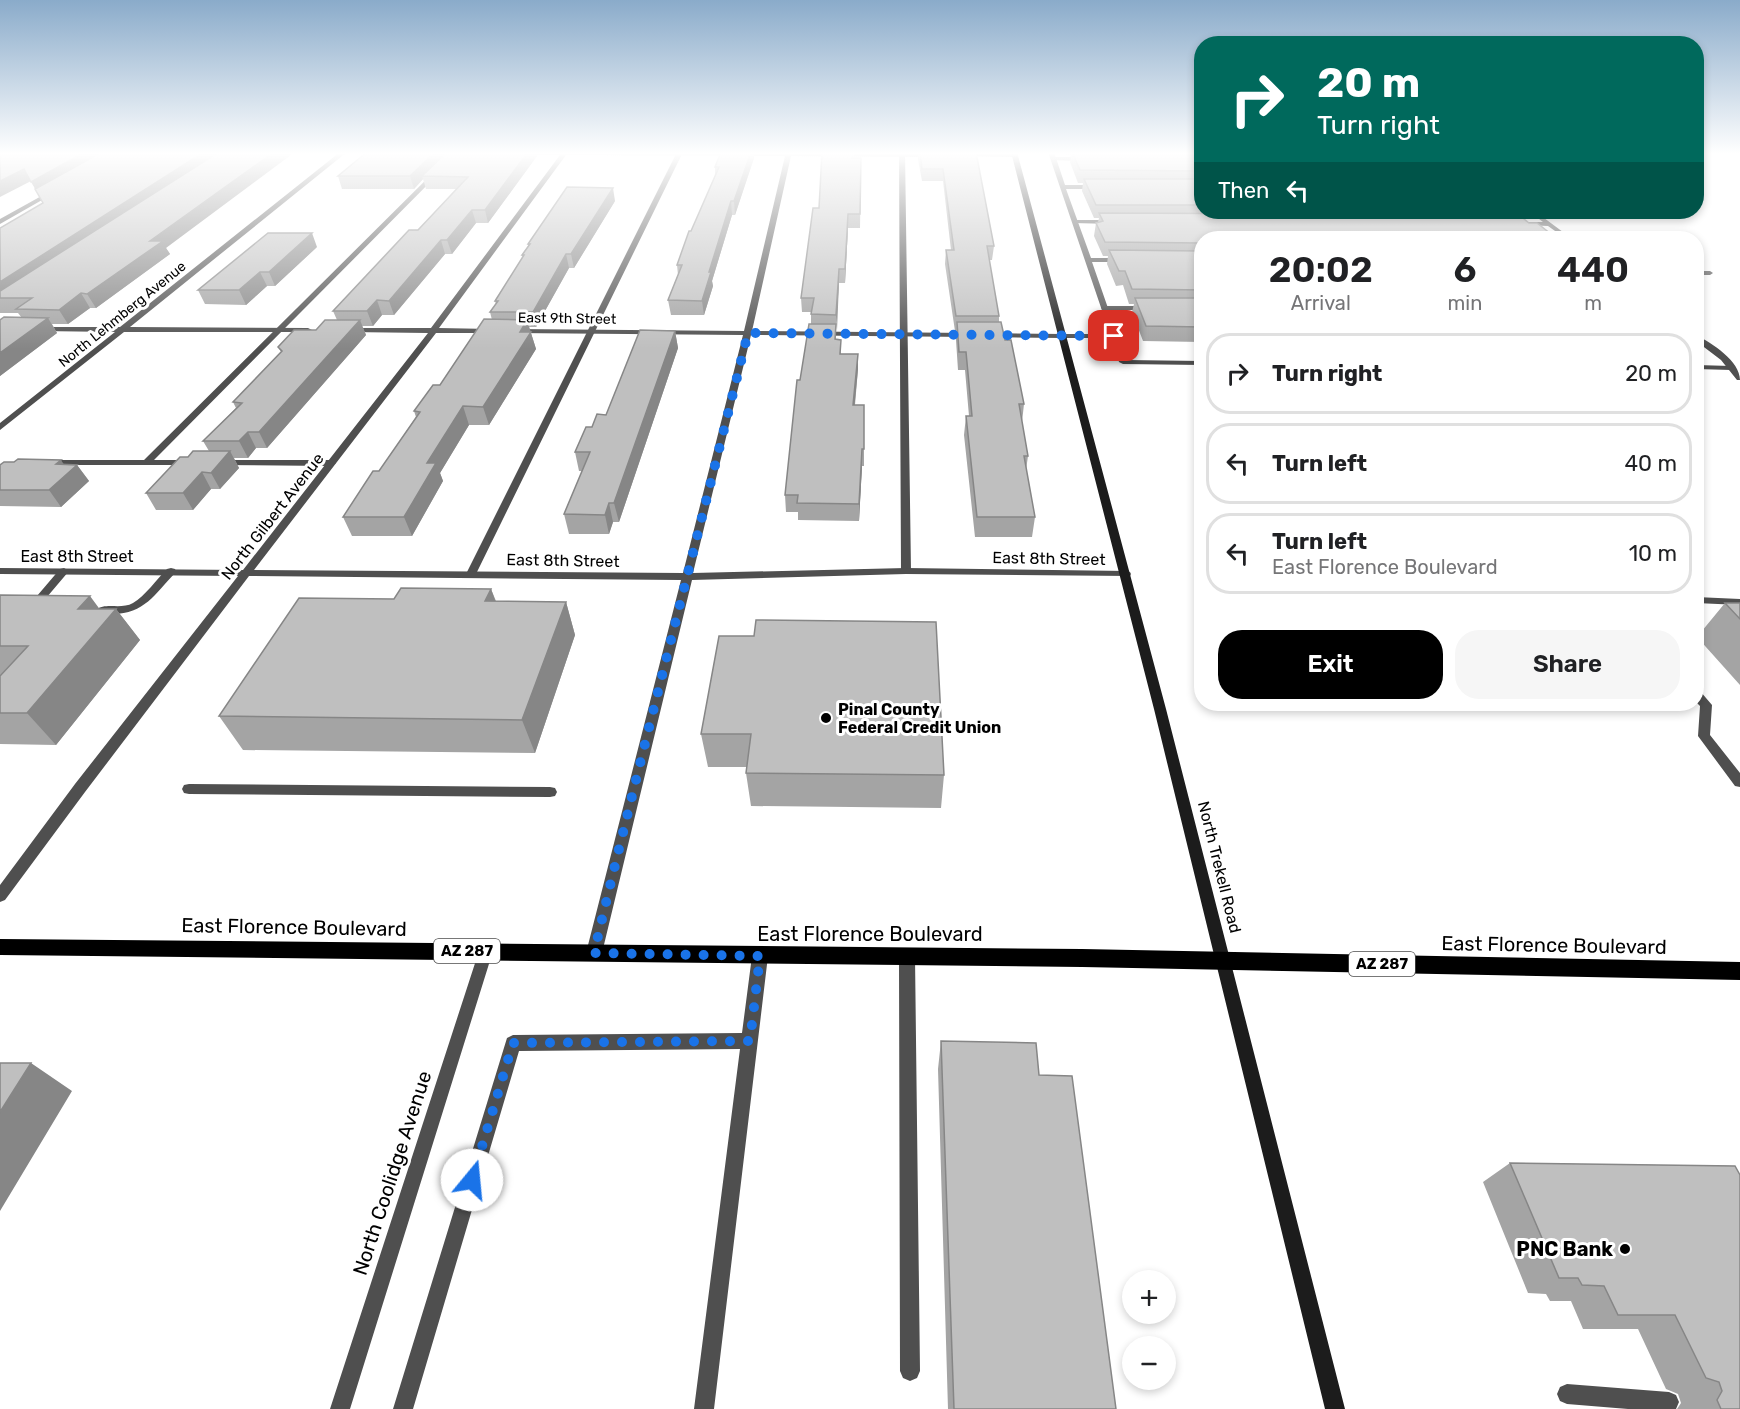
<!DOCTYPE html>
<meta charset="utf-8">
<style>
:root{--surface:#fff;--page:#f6f6f6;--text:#202124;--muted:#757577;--line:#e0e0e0;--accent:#000}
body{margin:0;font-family:Rubik,sans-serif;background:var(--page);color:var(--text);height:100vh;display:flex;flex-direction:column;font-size:22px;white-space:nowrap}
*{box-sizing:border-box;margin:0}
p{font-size:20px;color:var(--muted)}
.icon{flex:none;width:33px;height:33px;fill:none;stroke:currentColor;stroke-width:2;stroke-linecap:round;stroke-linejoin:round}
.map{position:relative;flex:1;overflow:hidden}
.side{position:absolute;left:1194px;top:231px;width:510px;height:480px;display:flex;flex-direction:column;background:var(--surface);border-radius:24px;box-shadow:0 3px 9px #0003}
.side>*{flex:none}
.hud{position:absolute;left:1194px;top:36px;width:510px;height:183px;border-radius:24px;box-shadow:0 3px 9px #0003;background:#00695c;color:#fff;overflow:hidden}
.buttons{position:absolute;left:1122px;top:1270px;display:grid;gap:12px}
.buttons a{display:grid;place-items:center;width:54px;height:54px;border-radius:50%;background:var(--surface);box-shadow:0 3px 9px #0003;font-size:30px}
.pin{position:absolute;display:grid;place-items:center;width:51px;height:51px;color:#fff;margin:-26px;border-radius:12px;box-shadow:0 3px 9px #0006}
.me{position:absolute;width:66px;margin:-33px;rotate:17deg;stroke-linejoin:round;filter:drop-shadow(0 0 4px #0008)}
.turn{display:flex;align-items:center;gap:21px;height:126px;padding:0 24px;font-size:27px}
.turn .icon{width:78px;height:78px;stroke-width:2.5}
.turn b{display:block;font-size:42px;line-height:51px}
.then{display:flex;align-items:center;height:57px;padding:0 24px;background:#0003;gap:12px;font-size:22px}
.eta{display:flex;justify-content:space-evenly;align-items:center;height:102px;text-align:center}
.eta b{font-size:36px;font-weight:600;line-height:42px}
.cta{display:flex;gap:12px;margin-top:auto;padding:12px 24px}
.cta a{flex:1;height:69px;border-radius:24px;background:var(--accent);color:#fff;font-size:24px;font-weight:600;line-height:69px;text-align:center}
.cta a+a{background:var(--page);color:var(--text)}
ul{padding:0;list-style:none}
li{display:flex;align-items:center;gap:18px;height:81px;margin:0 12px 9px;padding:0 12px;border:3px solid var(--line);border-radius:24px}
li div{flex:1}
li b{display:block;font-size:22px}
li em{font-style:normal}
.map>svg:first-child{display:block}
</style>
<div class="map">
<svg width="1740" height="1409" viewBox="0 0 1740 1409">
<rect width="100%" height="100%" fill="#fff"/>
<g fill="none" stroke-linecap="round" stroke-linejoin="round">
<path fill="#4f4f4f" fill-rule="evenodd" d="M 454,152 L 460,152 L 154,460 L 191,460 L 196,463 L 194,465 L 46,465 L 44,463 L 49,460 L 144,460 Z
M 677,152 L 683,152 L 476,574 L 475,576 L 467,576 L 466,574 Z
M 899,152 L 905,152 L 911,571 L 906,574 L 901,571 Z
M 1048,152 L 1054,152 L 1065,185 L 1098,185 L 1101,187 L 1098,189 L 1066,189 L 1091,258 L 1122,258 L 1125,260 L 1122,262 L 1092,262 L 1126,360 L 1202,361 L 1202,365 L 1123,364 L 1119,362 L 1111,338 L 1059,338 L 1059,334 L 1110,334 Z
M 1696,271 L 1710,271 L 1713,273 L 1710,275 L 1696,275 Z
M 1696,365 L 1731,366 L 1735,368 L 1731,370 L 1696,369 Z
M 220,460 L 331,460 L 336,463 L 331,466 L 217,465 L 217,461 Z
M 64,568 L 69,571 L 41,604 L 41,608 L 31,607 L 30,605 L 31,603 L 60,569 Z
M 171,568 L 175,569 L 176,571 L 175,573 C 155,594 144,614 113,614 C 106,614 101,614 96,610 C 105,602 121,610 133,603 C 145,596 157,579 167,569 Z
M 1696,597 L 1740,599 L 1740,605 L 1696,603 Z
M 1696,690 L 1700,691 L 1712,705 L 1710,735 L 1740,773 L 1740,787 L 1735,786 L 1698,736 L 1700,706 L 1696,702 Z
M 189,784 L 550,787 L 555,788 L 557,792 L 555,796 L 550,797 L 189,794 L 184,793 L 182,789 L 184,785 Z
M 760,949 L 765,951 L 768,956 L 714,1409 L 694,1409 L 740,1049 L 519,1051 L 413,1409 L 393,1409 L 507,1038 L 513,1035 L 742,1033 L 752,956 L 755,951 Z
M 907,950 L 912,952 L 915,957 L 920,1371 L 917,1378 L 910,1381 L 903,1378 L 900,1371 L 899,957 L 902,952 Z
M 1567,1384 L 1669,1392 L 1676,1395 L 1679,1402 L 1676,1409 L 1628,1409 L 1567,1404 L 1560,1401 L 1557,1394 L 1560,1387 Z"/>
<path fill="#4f4f4f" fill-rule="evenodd" d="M 340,152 L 347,152 L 130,327 L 308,328 L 312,330 L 311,332 L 124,332 L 0,430 L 0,423 L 115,332 L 40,331 L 36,329 L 37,327 L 120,327 Z
M 520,152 L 933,153 L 936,155 L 933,157 L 791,156 L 752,331 L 971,333 L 975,335 L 971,337 L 751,335 L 693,573 L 906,568 L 1126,571 L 1130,572 L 1131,574 L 1130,576 L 906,574 L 692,580 L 602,953 L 599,958 L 594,960 L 589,958 L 586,953 L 681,580 L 249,576 L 85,792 L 5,900 L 0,902 L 0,885 L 75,784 L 238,576 L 0,574 L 0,568 L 243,570 L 428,333 L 349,332 L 345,330 L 349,328 L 431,328 L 560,155 L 522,155 ZM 566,155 L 785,156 L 744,331 L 514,329 L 510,331 L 514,333 L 743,335 L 683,573 L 254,570 L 436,333 L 494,333 L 495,331 L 491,329 L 439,328 Z
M 963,153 L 1014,153 L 1017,155 L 1014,157 L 961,156 Z
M 1053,157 L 1085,157 L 1088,159 L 1085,161 L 1051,160 Z
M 54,189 L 56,192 L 0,224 L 0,219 Z
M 1530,212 L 1536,212 L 1571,238 L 1565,238 L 1548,226 L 1521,225 L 1523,222 L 1543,222 Z
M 1075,220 L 1113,220 L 1116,222 L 1113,224 L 1073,223 Z
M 1102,306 L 1149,306 L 1153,308 L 1149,310 L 1105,310 L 1101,308 Z
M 985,333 L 1062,334 L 1066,336 L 1062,338 L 988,337 L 985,337 Z
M 1696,335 C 1712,343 1740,361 1740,380 L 1737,380 L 1721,360 L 1696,341 Z
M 486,944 L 491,946 L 493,951 L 350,1409 L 330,1409 L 479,951 L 481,946 Z"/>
<path fill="#1c1c1c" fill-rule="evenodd" d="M 1011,152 L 1017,152 L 1166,709 L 1345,1409 L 1325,1409 L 1154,709 Z"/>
<path fill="#000" fill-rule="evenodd" d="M 0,939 L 1082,949 L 1740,962 L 1740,980 L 1082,967 L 0,955 Z"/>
</g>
<path fill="#a4a4a4" d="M 0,152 L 166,248 L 170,254 L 96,308 L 90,308 L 68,324 L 52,324 L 57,333 L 0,376 L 0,320 L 22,318 L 18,313 L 0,313 L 0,228 L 43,203 L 31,181 Z
M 721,152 L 753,152 L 754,158 L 735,215 L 732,215 L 712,281 L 713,286 L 704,315 L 671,315 L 668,300 L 678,275 L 677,265 L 715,176 L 715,167 Z
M 822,152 L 854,152 L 854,158 L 861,158 L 860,228 L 848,228 L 845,283 L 839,283 L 836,330 L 836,339 L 841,354 L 858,369 L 855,405 L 864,405 L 864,466 L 862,466 L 859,521 L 798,520 L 798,512 L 786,512 L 785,495 L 800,380 L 811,324 L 811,312 L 802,312 L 801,298 L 819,208 Z
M 918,152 L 976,152 L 994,246 L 992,260 L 989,260 L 999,316 L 999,322 L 1024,404 L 1022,422 L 1028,456 L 1026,470 L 1035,517 L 1032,537 L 975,537 L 964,435 L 966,416 L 969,416 L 965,370 L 958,370 L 956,340 L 956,331 L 955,331 L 945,264 L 946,250 L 951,250 L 943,181 L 922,181 L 918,159 Z
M 1065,152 L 1202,152 L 1202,212 L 1506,212 L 1505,215 L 1202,238 L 1202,342 L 1143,341 L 1132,312 L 1134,304 L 1129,304 L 1123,285 L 1116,286 L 1107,264 L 1108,256 L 1103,256 L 1094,236 L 1096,223 L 1098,222 L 1099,218 L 1094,218 L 1082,191 L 1083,183 L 1078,183 L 1070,162 L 1071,155 L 1066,155 Z
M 537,156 L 488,223 L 476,223 L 452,254 L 445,254 L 394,315 L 382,315 L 373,326 L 362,326 L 366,335 L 267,448 L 256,448 L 248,458 L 234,458 L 239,468 L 220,489 L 211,489 L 193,510 L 156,510 L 146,493 L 188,457 L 209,451 L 203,441 L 236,408 L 233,402 L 281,352 L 278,347 L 337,320 L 333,311 L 418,230 L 456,189 L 426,189 L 423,179 L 414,189 L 342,189 L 338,176 Z
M 615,201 L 574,268 L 569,268 L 536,327 L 529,327 L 536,349 L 489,425 L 469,425 L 440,473 L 443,481 L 412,536 L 352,536 L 343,517 L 379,471 L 416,417 L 414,411 L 440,385 L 492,320 L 490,312 L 496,304 L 495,301 L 523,257 L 522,255 L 528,246 L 528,244 Z
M 317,247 L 275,286 L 267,286 L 246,305 L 205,304 L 198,290 Z
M 675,331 L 678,348 L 619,522 L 613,522 L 609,534 L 569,534 L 564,514 L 582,471 L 579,471 L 575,452 L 592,427 L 606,415 Z
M 0,465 L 77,465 L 89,481 L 61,507 L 0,506 Z
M 491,589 L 496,601 L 566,602 L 575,635 L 535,753 L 243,750 L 219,716 L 394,599 Z
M 0,595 L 99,609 L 116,609 L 140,640 L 56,745 L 0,744 Z
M 1725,603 L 1740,603 L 1740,685 L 1697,637 Z
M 719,636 L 944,775 L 941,808 L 751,806 L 746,773 L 747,767 L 708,767 L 701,734 Z
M 941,1041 L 1039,1075 L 1116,1409 L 948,1409 L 938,1069 Z
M 1510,1163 L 1735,1166 L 1740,1409 L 1677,1409 L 1681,1403 L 1678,1394 L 1666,1389 L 1638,1329 L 1583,1329 L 1571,1301 L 1550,1301 L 1546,1294 L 1528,1293 L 1483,1182 Z"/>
<path fill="#868686" d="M 85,152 L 113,152 L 39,195 L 31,182 Z
M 204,152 L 228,152 L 0,298 L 0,282 Z
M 274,152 L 295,152 L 166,248 L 170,254 L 96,308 L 87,294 L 150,241 Z
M 435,152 L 447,152 L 422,176 L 423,179 L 414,189 L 410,176 Z
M 528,152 L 536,152 L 537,156 L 488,223 L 485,210 Z
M 751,152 L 753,152 L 754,158 L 735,215 L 734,201 Z
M 24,169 L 31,181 L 0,197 L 0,181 Z
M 613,188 L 615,201 L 574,268 L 571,254 Z
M 731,201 L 732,215 L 712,281 L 713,286 L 704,315 L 702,301 L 709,272 Z
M 472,210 L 476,223 L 452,254 L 447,240 Z
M 848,214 L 848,228 L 845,283 L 845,269 Z
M 312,233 L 317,247 L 275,286 L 269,272 Z
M 441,240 L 445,254 L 394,315 L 389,301 Z
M 566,254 L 569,268 L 536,327 L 533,312 Z
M 839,269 L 839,283 L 837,330 L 836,315 Z
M 260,272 L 267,286 L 246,305 L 239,290 Z
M 81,293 L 90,308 L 68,324 L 59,310 Z
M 377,300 L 382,315 L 373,326 L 367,311 Z
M 48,318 L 57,333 L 0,376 L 0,353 Z
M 360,320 L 366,335 L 267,448 L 259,432 Z
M 527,320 L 536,349 L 489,425 L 483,407 L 520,332 Z
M 675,331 L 678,348 L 619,522 L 614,503 Z
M 858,354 L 858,369 L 853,421 L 853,405 Z
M 463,406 L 469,425 L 440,473 L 443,481 L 412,536 L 404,517 L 427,463 Z
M 248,432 L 256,448 L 248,458 L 239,441 Z
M 862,449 L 862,466 L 859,521 L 859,504 Z
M 230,451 L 239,468 L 220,489 L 211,473 Z
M 61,460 L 69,472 L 77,465 L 89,481 L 61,507 L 49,490 L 56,464 Z
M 202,472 L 211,489 L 193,510 L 183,493 Z
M 609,503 L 613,522 L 609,534 L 605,515 Z
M 491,589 L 503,622 L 485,601 Z
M 90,596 L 107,619 L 116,609 L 140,640 L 56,745 L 27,713 L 78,609 Z
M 566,602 L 575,635 L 535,753 L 522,720 Z
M 31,1063 L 72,1091 L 0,1211 L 0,1112 Z"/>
<path fill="#bfbfbf" stroke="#868686" stroke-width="1.5" d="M 0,152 L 85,152 L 31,182 L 24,169 L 0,181 Z
M 102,152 L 204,152 L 0,282 L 0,228 L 43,203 L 35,189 Z
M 219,152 L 274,152 L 150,241 L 163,241 L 87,294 L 81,293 L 59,310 L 16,309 L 32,298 L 0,298 L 0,291 Z
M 367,152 L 435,152 L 410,176 L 338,176 Z
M 447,152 L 528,152 L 485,210 L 472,210 L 447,240 L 441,240 L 389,301 L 377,300 L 367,311 L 333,311 L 409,230 L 418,230 L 468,177 L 422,176 Z
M 721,152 L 751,152 L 734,201 L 731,201 L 709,272 L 711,272 L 702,301 L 668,300 L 682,265 L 677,265 L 689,231 L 691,231 L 719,167 L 715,167 Z
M 822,152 L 853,152 L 852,158 L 861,158 L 860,214 L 848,214 L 845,269 L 839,269 L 836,315 L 811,314 L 814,298 L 801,298 L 813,208 L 819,208 Z
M 920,152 L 976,152 L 994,246 L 987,246 L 999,316 L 956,316 L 946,250 L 954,250 L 943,169 L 922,169 Z
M 1072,152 L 1202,152 L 1202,171 L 1080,170 Z
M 1084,179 L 1202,179 L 1202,205 L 1096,205 Z
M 567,187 L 613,188 L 571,254 L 566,254 L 533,312 L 490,312 L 498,301 L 495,301 L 524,255 L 522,255 L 530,244 L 528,244 Z
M 1099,213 L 1519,215 L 1529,223 L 1537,223 L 1556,238 L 1202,238 L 1202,243 L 1105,242 L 1096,223 L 1103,221 Z
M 268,233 L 312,233 L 269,272 L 260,272 L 239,290 L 198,290 Z
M 1109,250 L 1202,251 L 1202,290 L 1132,289 L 1125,271 L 1119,271 Z
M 1135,298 L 1202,298 L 1202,327 L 1146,326 Z
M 4,317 L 48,318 L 0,353 L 0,320 Z
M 484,319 L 527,320 L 520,332 L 531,332 L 483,407 L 463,406 L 427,463 L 436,463 L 404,517 L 343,517 L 373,471 L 379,471 L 420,412 L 414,411 L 433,385 L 440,385 Z
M 325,320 L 360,320 L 259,432 L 248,432 L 239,441 L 203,441 L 242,403 L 233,402 L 282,351 L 278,347 L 294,330 L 316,330 Z
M 957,322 L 1001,322 L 1005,340 L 1011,340 L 1024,404 L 1019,404 L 1028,456 L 1024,456 L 1035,517 L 977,517 L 966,416 L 972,416 L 966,352 L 959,352 Z
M 809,324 L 836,324 L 835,339 L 841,340 L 840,354 L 858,354 L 853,405 L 864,405 L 864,449 L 862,449 L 859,504 L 797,503 L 798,495 L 785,495 L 797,380 L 800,380 Z
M 640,330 L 675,331 L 614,503 L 609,503 L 605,515 L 564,514 L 590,452 L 575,452 L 586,427 L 592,427 L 597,414 L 606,415 Z
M 193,451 L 230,451 L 211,473 L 202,472 L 183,493 L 146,493 L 180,457 L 188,457 Z
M 18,459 L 61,460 L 56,464 L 77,465 L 49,490 L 0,490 L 0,465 L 4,462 L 14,462 Z
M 401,588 L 491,589 L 485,601 L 566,602 L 522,720 L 219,716 L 299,598 L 394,599 Z
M 0,595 L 90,596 L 78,609 L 116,609 L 27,713 L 0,713 L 0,676 L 28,646 L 0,646 Z
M 1725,603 L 1740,603 L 1740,619 Z
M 756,620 L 936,622 L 944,775 L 746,773 L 751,734 L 701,734 L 719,636 L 754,636 Z
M 941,1041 L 1036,1043 L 1039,1075 L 1072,1076 L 1116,1409 L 954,1409 Z
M 0,1063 L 31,1063 L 0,1112 Z
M 1510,1163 L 1735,1166 L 1740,1175 L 1740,1409 L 1721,1409 L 1717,1400 L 1722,1391 L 1719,1382 L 1706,1378 L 1675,1315 L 1618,1315 L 1604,1286 L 1582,1285 L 1578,1278 L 1559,1278 Z"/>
<linearGradient id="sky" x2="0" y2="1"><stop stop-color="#8aabca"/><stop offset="0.44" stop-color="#fff"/><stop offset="1" stop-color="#fff" stop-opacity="0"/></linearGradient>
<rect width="1740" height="349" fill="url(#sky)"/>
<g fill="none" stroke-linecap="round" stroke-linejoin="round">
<path stroke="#1a73e8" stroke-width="10" stroke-dasharray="0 18" d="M 472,1180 L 513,1043 L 750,1041 L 760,956 L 594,953 C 643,746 697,540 748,333 L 1114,336"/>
</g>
<g fill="#000" stroke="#fff" stroke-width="2">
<circle cx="826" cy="718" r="6"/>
<circle cx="1625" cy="1249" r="6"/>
</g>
<g text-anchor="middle" stroke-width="6" stroke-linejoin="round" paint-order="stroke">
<g font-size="14" fill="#000" stroke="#fff">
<text transform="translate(122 314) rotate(-39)" y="5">North Lehmberg Avenue</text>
<text transform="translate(567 318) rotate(1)" y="5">East 9th Street</text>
</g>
<g fill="#fff" stroke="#4c4c4c" stroke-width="1.5">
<rect x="434" y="939" width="66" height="24" rx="4.5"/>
<rect x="1349" y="952" width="66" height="24" rx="4.5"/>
</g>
<g font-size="15" font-weight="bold" fill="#000">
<text x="467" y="956">AZ 287</text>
<text x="1382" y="969">AZ 287</text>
</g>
<g font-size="16" fill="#000" stroke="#fff">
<text transform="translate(272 516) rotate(-52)" y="6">North Gilbert Avenue</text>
<text x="77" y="562">East 8th Street</text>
<text transform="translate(1049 558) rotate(1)" y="6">East 8th Street</text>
<text transform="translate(563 560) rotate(1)" y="6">East 8th Street</text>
<text transform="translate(1220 867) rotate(76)" y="6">North Trekell Road</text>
</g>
<g font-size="16" font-weight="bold" fill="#000" stroke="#fff" text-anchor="start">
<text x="838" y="715">Pinal County<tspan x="838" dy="18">Federal Credit Union</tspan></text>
</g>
<g font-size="20" fill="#000" stroke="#fff">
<text transform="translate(294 927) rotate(1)" y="7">East Florence Boulevard</text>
<text x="870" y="941">East Florence Boulevard</text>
<text transform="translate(1554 945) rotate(1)" y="7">East Florence Boulevard</text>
<text transform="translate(392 1173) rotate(-72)" y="7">North Coolidge Avenue</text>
</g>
<g font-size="20" font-weight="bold" fill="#000" stroke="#fff" text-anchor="end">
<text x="1613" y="1256">PNC Bank</text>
</g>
</g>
</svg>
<div class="buttons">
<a>+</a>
<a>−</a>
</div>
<div class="pin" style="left:1114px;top:336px;background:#d93025"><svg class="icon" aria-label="arrive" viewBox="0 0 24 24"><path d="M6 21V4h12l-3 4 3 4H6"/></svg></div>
<svg class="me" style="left:472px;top:1180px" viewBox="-20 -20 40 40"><circle r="19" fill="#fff"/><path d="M0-13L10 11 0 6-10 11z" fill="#1a73e8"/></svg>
<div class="hud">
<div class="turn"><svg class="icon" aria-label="right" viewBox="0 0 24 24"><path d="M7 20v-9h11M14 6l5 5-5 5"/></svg><div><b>20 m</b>Turn right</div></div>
<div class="then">Then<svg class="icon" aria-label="left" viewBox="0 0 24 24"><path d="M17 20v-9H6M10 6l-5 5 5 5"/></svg></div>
</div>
<section class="side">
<div class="eta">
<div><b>20:02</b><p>Arrival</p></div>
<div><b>6</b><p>min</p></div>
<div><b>440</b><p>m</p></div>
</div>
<ul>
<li><svg class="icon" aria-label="right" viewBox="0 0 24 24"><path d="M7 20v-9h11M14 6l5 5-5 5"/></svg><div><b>Turn right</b></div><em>20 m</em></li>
<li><svg class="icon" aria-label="left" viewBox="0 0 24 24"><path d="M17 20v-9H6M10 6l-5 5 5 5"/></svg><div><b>Turn left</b></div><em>40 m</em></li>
<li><svg class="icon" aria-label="left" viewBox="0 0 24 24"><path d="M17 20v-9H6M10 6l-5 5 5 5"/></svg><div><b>Turn left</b><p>East Florence Boulevard</p></div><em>10 m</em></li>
</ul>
<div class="cta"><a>Exit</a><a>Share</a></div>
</section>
</div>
